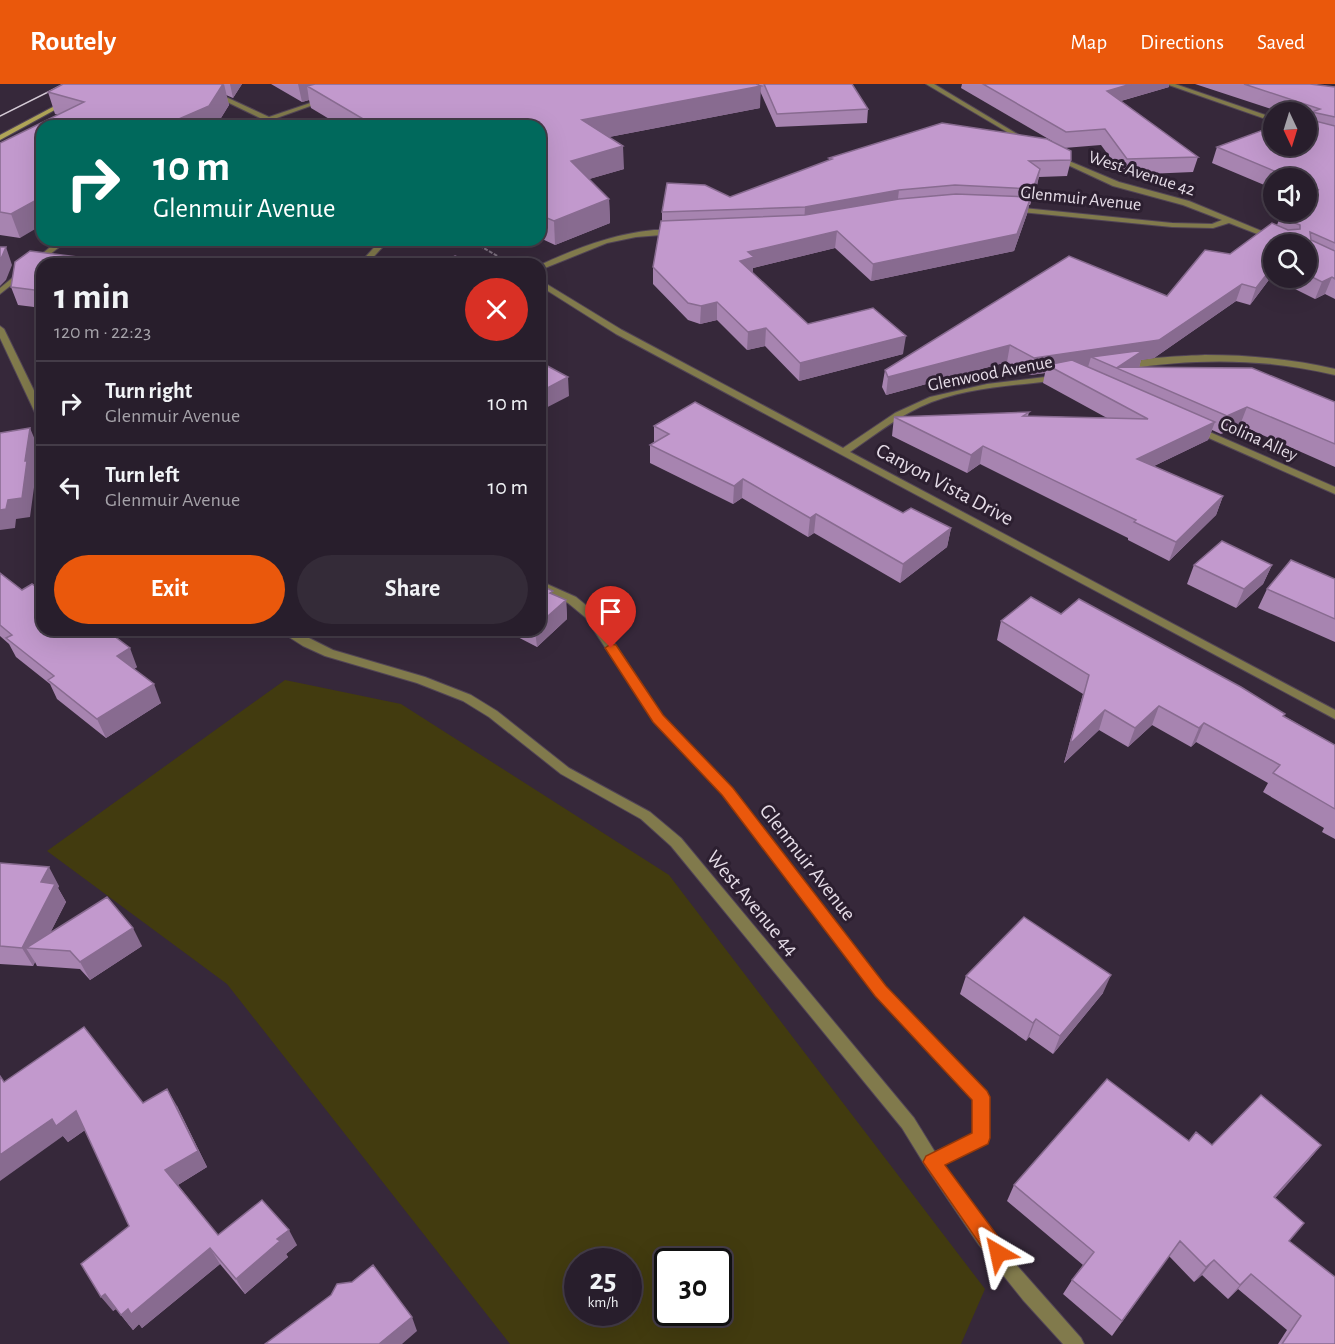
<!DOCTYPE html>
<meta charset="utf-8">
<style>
:root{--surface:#281e2c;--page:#342b38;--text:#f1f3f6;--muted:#a5a2a9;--line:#443c48;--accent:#ea580c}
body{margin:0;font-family:"Alegreya Sans",sans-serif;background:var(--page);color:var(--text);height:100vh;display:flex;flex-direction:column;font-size:22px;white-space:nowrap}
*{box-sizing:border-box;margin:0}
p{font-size:20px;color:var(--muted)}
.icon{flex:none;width:33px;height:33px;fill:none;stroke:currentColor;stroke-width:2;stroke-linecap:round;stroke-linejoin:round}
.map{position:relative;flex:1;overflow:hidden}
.sheet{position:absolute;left:36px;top:174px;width:510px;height:378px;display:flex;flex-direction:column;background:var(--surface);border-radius:18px;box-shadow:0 6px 24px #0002,0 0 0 2px var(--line)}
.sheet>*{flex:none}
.top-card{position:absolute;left:36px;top:36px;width:510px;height:126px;border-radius:18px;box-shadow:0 6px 24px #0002,0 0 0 2px var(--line);background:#00695c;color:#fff;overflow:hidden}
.needle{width:39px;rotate:176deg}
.buttons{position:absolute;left:1263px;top:18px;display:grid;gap:12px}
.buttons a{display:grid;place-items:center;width:54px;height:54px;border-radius:50%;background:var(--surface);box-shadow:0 6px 24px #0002,0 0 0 2px var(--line);font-size:30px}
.speed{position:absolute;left:564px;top:1164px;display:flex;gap:12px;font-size:30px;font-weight:700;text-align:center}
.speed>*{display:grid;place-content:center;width:78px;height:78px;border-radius:50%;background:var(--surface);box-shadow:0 6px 24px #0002,0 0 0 2px var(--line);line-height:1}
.speed small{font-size:15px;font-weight:400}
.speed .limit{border:3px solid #111;border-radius:9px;background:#fff;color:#111}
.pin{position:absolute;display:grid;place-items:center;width:51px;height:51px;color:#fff;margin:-62px -26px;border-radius:50% 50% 50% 0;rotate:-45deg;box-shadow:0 0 6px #0007}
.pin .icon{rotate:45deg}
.me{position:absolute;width:66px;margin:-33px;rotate:324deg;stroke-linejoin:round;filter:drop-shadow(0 0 4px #0008)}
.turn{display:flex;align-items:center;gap:21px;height:126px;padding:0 18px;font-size:27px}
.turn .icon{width:78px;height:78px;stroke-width:2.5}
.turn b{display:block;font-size:42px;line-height:51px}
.round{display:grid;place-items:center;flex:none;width:63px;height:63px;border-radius:32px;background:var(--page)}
.overview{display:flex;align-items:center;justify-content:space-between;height:102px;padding:0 18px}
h1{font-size:36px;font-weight:600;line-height:45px}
.primary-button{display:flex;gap:12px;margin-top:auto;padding:12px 18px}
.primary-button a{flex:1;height:69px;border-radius:36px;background:var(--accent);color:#fff;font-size:24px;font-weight:600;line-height:69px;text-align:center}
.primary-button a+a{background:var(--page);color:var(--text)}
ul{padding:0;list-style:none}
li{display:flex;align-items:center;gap:18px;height:84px;padding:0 18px;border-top:2px solid var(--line)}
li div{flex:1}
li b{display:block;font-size:22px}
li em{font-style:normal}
header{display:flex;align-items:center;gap:36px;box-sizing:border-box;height:84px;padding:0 30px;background:var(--accent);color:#fff}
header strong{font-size:28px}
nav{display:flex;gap:33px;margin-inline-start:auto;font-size:21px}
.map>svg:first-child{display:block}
</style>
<header>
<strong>Routely</strong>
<nav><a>Map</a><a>Directions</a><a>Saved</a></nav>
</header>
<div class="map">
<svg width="1335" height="1260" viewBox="0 0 1335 1260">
<rect width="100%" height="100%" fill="#36283a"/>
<path fill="#423b0f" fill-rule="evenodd" d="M 285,596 L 401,620 L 669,791 L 985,1205 L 961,1260 L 510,1260 L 227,900 L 47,767 ZM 578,1178 L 628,1178 L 628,1228 L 578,1228 ZM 668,1178 L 718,1178 L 718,1228 L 668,1228 Z"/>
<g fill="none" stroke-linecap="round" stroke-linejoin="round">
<g stroke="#524556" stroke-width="2">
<path id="street" d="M 190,0 L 198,0 L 269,33 L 322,15 L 327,16 L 274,35 L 286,42 L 278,42 L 268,37 L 255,42 L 245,42 L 262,35 Z
M 926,0 L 934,0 L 1029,57 L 1024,58 Z
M 1166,0 L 1175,0 L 1274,34 L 1274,38 Z
M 1057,72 L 1119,98 L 1189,117 L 1293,160 L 1283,160 L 1229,139 L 1213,144 L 1172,143 L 1010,127 L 1010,123 L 1013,123 L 1172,139 L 1212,140 L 1222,136 L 1183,121 L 1113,102 L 1055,75 L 1053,74 Z
M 654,146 L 674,146 L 678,148 L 674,150 L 636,153 L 607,159 L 540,186 L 540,181 C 577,164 613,150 654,146 Z
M 59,156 L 68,156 L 0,210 L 0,204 Z
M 381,156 L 389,156 L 367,180 L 359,180 Z
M 540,196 L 622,246 L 843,364 L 895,329 L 930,313 L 987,300 L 1062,291 L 1064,293 L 1059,296 C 1013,302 963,303 920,323 C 895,335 873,352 850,368 L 1335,626 L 1335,635 L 616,250 L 540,202 Z
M 0,242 L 4,245 L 42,323 L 42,336 L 37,333 L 0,254 Z
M 1205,271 C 1249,271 1292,275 1335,285 L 1335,291 C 1265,274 1197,274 1126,285 L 1122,282 C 1136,273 1186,272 1205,271 Z
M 1196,342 L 1335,403 L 1335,410 L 1193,347 L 1191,345 Z
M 540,497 L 576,513 L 593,527 L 662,631 L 732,705 L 886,903 L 986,1008 L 989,1013 L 989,1054 L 987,1059 L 943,1081 L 1013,1177 L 1081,1254 L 1084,1260 L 1063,1260 L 1023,1216 L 979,1161 L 926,1083 L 902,1044 L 671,762 L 641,735 L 561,690 L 489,633 L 463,617 L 417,599 L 325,572 L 303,562 L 278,546 L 293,546 L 333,566 L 425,593 L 471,611 L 497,627 L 569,684 L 650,728 L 681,754 L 914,1034 L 935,1068 L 973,1050 L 973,1016 L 876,911 L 724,711 L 654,637 L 585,533 L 568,519 L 540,505 Z"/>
</g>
<g stroke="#524556" stroke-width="2">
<path id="secondary" d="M 66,16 L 71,17 L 0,56 L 0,51 Z"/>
</g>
<path stroke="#7e7281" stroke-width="2" stroke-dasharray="4 1.5" stroke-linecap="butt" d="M 470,156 L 511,180"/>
<use href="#street" fill="#817a4c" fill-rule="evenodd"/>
<use href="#secondary" fill="#b0a558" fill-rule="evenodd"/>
<path stroke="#d3cad5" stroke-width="1.5" d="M 0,32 L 64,0"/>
</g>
<path fill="#a784b0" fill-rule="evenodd" d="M 63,0 L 242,0 L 233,14 L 226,11 L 229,21 L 216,42 L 42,42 L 20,154 L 0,151 L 0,59 L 59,31 L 55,30 L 48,8 Z
M 271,0 L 756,0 L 758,1 L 759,0 L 852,0 L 868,25 L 867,39 L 776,43 L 760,7 L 760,24 L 609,53 L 624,85 L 589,95 L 609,115 L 610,139 L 555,161 L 540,154 L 540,42 L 341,42 L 311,24 L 309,16 L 302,18 Z
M 962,0 L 1169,0 L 1169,3 L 1121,17 L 1198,73 L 1193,88 L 1123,91 L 1101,61 L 1064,64 L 1071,76 L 1067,92 L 1039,93 L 1037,101 L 1030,121 L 1029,121 L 1027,130 L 1014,167 L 871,197 L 835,164 L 753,184 L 753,189 L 808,240 L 903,270 L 799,297 L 765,262 L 747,266 L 717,236 L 700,240 L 688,236 L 653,200 L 653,183 L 662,137 L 662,128 L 730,113 L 829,77 L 829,74 L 1052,57 L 961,4 Z
M 1195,0 L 1310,0 L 1335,3 L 1335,215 L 1325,210 L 1315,215 L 1271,193 L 1250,221 L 1236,217 L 1154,274 L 1141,276 L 1139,283 L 1335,318 L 1335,383 L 1240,341 L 1221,350 L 1212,346 L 1208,356 L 1154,382 L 1223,412 L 1216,431 L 1169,477 L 1128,456 L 1128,454 L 980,380 L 967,389 L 892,352 L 894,333 L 1029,328 L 1028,332 L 1107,334 L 1043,299 L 1045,289 L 1030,291 L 1007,278 L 886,311 L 882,303 L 885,286 L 1167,212 L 1230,170 L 1277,141 L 1280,133 L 1306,128 L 1306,94 L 1274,94 L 1274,105 L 1212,79 L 1217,63 L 1306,62 L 1306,28 L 1280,28 ZM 1274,160 L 1306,160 L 1306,194 L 1274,194 Z
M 42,180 L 42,224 L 18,221 L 11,203 Z
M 654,342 L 903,429 L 951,444 L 947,463 L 900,499 L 814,449 L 808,453 L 742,414 L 733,420 L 650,379 L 650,361 L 654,358 Z
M 1194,481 L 1272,481 L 1263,500 L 1236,524 L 1187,500 Z
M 0,489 L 22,506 L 137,583 L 134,585 L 161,619 L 106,654 L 57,615 L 50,600 L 16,573 L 9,560 L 0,552 Z
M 1335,495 L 1335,558 L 1258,524 L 1267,505 Z
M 553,510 L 566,516 L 567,535 L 537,563 L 504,546 L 540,546 Z
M 1061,530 L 1284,632 L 1335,661 L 1335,755 L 1322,748 L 1324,744 L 1263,708 L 1268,699 L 1196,658 L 1191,663 L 1152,641 L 1128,663 L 1099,646 L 1064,679 L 1083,610 L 997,556 L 1001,537 Z
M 0,779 L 59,802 L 58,804 L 66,818 L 50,849 L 142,862 L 90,896 L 80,885 L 37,882 L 35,878 L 33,882 L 0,880 Z
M 966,892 L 1103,909 L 1053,970 L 1029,953 L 1026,957 L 960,910 Z
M 4,998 L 143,1019 L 177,1022 L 207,1083 L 178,1101 L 218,1151 L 297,1161 L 286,1170 L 288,1173 L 245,1210 L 220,1180 L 142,1244 L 139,1240 L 133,1246 L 116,1225 L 113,1227 L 129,1142 L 85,1046 L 68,1058 L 63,1052 Z
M 1189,1057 L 1212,1061 L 1321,1061 L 1308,1077 L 1275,1114 L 1289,1157 L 1335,1260 L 1278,1260 L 1287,1246 L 1238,1205 L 1228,1215 L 1202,1191 L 1194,1198 L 1169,1172 L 1112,1252 L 1063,1210 L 1072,1196 L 1083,1181 L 1007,1117 L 1014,1101 Z"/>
<path fill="#886b90" d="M 224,0 L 229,21 L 216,42 L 172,42 L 174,37 Z
M 230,0 L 242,0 L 233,14 Z
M 298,0 L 371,0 L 307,2 L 309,16 L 302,18 Z
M 1131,0 L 1169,0 L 1169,3 L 1103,22 L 1107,7 Z
M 761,2 L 760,24 L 583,58 L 582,36 Z
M 623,62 L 624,85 L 572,100 L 571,77 Z
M 1040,85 L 1037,101 L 1030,121 L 1033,105 Z
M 899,106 L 897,123 L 804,140 L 805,123 Z
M 42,113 L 42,141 L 20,154 L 11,130 Z
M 1031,113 L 1027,130 L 1014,167 L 871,197 L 873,180 Z
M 609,115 L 610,139 L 555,161 L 554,137 Z
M 837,147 L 835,164 L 753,184 L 753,191 L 740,177 L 748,168 Z
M 6,163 L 12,181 L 6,196 L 0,202 L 0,177 Z
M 1274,181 L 1274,187 L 1271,193 L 1250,221 L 1256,204 Z
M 1332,193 L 1325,210 L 1315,215 L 1322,198 Z
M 1242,200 L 1236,217 L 1154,274 L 1141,276 L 1139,284 L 1130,290 L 1091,273 L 1088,283 L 1047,281 L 1045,289 L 1030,291 L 1034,274 Z
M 717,218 L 717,236 L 700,240 L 701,222 Z
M 766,244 L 765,262 L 747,266 L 748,248 Z
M 906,252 L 903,270 L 799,297 L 800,279 Z
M 1010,261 L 1007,278 L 886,311 L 888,293 Z
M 568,293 L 569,312 L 540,327 L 540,308 Z
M 1247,323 L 1240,341 L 1221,350 L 1227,332 Z
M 1215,338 L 1208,356 L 1131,393 L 1137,375 Z
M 30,344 L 38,363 L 34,392 L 35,396 L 30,433 L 16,435 L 15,444 L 0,446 L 0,426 L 8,416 L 25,377 Z
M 983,362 L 980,380 L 967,389 L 971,371 Z
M 743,395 L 742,414 L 733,420 L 734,402 Z
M 1223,412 L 1216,431 L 1169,477 L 1176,458 Z
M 816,430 L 814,449 L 808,453 L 810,434 Z
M 951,444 L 947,463 L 900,499 L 903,480 Z
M 1272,481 L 1263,500 L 1236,524 L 1244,505 Z
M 566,516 L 567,535 L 537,563 L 535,546 L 540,546 L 540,539 Z
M 130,564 L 137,583 L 125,591 L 117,572 Z
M 154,600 L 161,619 L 106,654 L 97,635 Z
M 1159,622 L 1152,641 L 1128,663 L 1135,644 Z
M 1105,626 L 1099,646 L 1064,679 L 1070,660 Z
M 1204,639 L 1196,658 L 1191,663 L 1199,644 Z
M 49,783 L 59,802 L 58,804 L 66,818 L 42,865 L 26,864 L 35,878 L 33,882 L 22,864 L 41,798 Z
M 133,844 L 142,862 L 90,896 L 80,878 Z
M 1111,891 L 1103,909 L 1053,970 L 1060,952 Z
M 1036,935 L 1029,953 L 1026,957 L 1033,939 Z
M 167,1005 L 177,1022 L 207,1083 L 176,1102 L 165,1086 Z
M 76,1027 L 88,1044 L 68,1058 L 63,1052 L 0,1097 L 0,1071 L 52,1035 Z
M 1321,1061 L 1308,1077 L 1262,1129 L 1274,1113 Z
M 289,1146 L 297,1161 L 286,1170 L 288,1173 L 245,1210 L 236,1195 L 277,1155 Z
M 210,1164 L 220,1180 L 142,1244 L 139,1240 L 133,1246 L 121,1231 Z
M 1214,1176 L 1202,1191 L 1194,1198 L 1206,1183 Z
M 1251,1190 L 1238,1205 L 1228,1215 L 1240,1201 Z
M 105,1210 L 117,1224 L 113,1227 L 101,1213 Z
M 412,1233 L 417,1247 L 402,1260 L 379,1260 Z"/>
<path fill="#c299cd" stroke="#886b90" stroke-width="1.5" d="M 63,0 L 223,0 L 209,22 L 174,37 L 178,38 L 172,42 L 42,42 L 42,113 L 11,130 L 0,128 L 0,59 L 84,18 L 48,8 Z
M 315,0 L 756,0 L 761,2 L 582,36 L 623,62 L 571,77 L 609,115 L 554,137 L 540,131 L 540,42 L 375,42 L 307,2 Z
M 764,0 L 852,0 L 868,25 L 777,30 Z
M 983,0 L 1131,0 L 1107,7 L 1198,73 L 1127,75 L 1105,45 L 1066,48 Z
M 1244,0 L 1310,0 L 1335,3 L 1335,33 L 1312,28 L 1320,25 Z
M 1310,29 L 1311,36 L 1335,42 L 1335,159 L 1310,148 L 1311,156 L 1335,167 L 1335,195 L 1332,193 L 1322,198 L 1306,190 L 1306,160 L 1274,160 L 1274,181 L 1256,204 L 1242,200 L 1159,256 L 1034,274 L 1010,261 L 888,293 L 885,286 L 1069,172 L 1167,212 L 1205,166 L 1230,170 L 1272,139 L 1288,146 L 1300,145 L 1300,141 L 1280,133 L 1288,128 L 1306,128 L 1306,114 L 1318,106 L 1306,101 L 1306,94 L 1291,94 L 1217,63 L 1274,42 L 1274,62 L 1306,62 L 1306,30 Z
M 942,39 L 1047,55 L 1071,67 L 1071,76 L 1029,77 L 1040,85 L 1033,105 L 955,101 L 899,106 L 805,123 L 662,128 L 667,99 L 705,101 L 730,113 L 832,75 L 829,74 Z
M 956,110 L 1031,113 L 1017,150 L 873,180 L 837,147 L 748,168 L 754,173 L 740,177 L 808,240 L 873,224 L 906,252 L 800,279 L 766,244 L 748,248 L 717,218 L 701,222 L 688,219 L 653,183 L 661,137 L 805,131 L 899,115 Z
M 0,163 L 6,163 L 0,177 Z
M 30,167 L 110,177 L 107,180 L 42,180 L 42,207 L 11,203 L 15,178 Z
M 455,172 L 473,180 L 437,180 Z
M 1144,266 L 1118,283 L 1252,284 L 1335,318 L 1335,360 L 1247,323 L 1227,332 L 1091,273 Z
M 1072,276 L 1215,338 L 1137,375 L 1223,412 L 1176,458 L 1134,438 L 1136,436 L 983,362 L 971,371 L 894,333 L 1029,328 L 1023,332 L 1148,335 L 1047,281 Z
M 540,278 L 568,293 L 540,308 Z
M 695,318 L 903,429 L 911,424 L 951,444 L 903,480 L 816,430 L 810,434 L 743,395 L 734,402 L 650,361 L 669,350 L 654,342 Z
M 30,344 L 25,377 L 27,377 L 22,414 L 8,416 L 6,425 L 0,426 L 0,349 Z
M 1222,457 L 1272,481 L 1244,505 L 1194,481 Z
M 1291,476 L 1335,495 L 1335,535 L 1267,505 Z
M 0,489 L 22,506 L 32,500 L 42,507 L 42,546 L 106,546 L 130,564 L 117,572 L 154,600 L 97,635 L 48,596 L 54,592 L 6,554 L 12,551 L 0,541 Z
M 540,501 L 553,507 L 550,509 L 566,516 L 540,539 Z
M 1031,513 L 1061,530 L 1079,515 L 1241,603 L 1285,630 L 1283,632 L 1335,661 L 1335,725 L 1273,689 L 1280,681 L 1204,639 L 1199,644 L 1159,622 L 1135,644 L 1105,626 L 1070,660 L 1089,591 L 1001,537 Z
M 0,779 L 49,783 L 41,798 L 55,800 L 22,864 L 0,862 Z
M 107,813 L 133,844 L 80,878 L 70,867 L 26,864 Z
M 1024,833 L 1111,891 L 1060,952 L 1036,935 L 1033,939 L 966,892 Z
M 84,943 L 143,1019 L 167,1005 L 198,1067 L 165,1086 L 218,1151 L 262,1116 L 289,1146 L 277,1155 L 280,1157 L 236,1195 L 210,1164 L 131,1230 L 128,1225 L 121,1231 L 105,1210 L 101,1213 L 81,1180 L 129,1142 L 76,1027 L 56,1042 L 52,1035 L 0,1071 L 0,992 L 4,998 Z
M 1107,995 L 1189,1057 L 1196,1048 L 1212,1061 L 1261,1011 L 1321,1061 L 1274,1113 L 1304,1139 L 1289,1157 L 1335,1193 L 1335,1260 L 1282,1260 L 1301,1232 L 1251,1190 L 1240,1201 L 1214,1176 L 1206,1183 L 1180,1157 L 1122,1237 L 1072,1196 L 1094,1168 L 1014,1101 Z
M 373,1181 L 412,1233 L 379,1260 L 265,1260 L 331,1211 L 337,1200 L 352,1198 Z"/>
<path fill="#ea580c" stroke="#983908" stroke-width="1.5" d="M 611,560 L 616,561 L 663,631 L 733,704 L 886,902 L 987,1007 L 990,1013 L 990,1054 L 988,1060 L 945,1081 L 1005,1162 L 1007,1169 L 1005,1176 L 998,1178 L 991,1176 L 923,1078 L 926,1072 L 972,1049 L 972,1016 L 875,912 L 722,711 L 653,638 L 605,564 Z"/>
<g text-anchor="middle" stroke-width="6" stroke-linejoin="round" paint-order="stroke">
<g font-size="18" fill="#e5dce7" stroke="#2c1f30">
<text transform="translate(1142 89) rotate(18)" y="6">West Avenue 42</text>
<text transform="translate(1081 114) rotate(6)" y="6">Glenmuir Avenue</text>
<text transform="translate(990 289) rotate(-11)" y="6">Glenwood Avenue</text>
<text transform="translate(1259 355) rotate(24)" y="6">Colina Alley</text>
</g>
<g font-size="21" fill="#e5dce7" stroke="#2c1f30">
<text transform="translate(945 400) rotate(28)" y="7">Canyon Vista Drive</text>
<text transform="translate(808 778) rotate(52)" y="7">Glenmuir Avenue</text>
<text transform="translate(753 819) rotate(50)" y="7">West Avenue 44</text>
</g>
</g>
</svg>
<div class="buttons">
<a><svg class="needle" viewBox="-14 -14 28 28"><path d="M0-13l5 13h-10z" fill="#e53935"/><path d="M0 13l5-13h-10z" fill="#a5a2a9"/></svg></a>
<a><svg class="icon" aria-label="sound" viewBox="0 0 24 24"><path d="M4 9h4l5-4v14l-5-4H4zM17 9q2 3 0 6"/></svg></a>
<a><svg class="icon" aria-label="search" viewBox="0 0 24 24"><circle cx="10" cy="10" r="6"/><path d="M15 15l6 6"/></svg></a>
</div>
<div class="speed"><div>25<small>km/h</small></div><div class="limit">30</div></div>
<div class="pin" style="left:611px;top:564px;background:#d93025"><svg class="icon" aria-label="arrive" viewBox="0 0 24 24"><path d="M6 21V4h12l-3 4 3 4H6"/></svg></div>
<svg class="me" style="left:998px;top:1169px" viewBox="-20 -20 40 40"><path d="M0-17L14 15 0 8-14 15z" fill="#ea580c" stroke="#fff" stroke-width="4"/></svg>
<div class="top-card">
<div class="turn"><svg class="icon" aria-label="right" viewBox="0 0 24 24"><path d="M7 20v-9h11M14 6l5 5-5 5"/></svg><div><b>10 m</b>Glenmuir Avenue</div></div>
</div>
<section class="sheet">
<div class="overview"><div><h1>1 min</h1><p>120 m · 22:23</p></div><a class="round" style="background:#d93025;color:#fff"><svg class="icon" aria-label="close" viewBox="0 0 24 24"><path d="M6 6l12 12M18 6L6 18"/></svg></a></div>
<ul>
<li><svg class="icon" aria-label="right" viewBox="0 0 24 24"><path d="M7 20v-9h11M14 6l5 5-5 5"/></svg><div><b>Turn right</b><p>Glenmuir Avenue</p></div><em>10 m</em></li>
<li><svg class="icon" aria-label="left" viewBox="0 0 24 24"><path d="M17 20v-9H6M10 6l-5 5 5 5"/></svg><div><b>Turn left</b><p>Glenmuir Avenue</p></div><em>10 m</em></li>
</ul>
<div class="primary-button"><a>Exit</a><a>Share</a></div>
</section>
</div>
